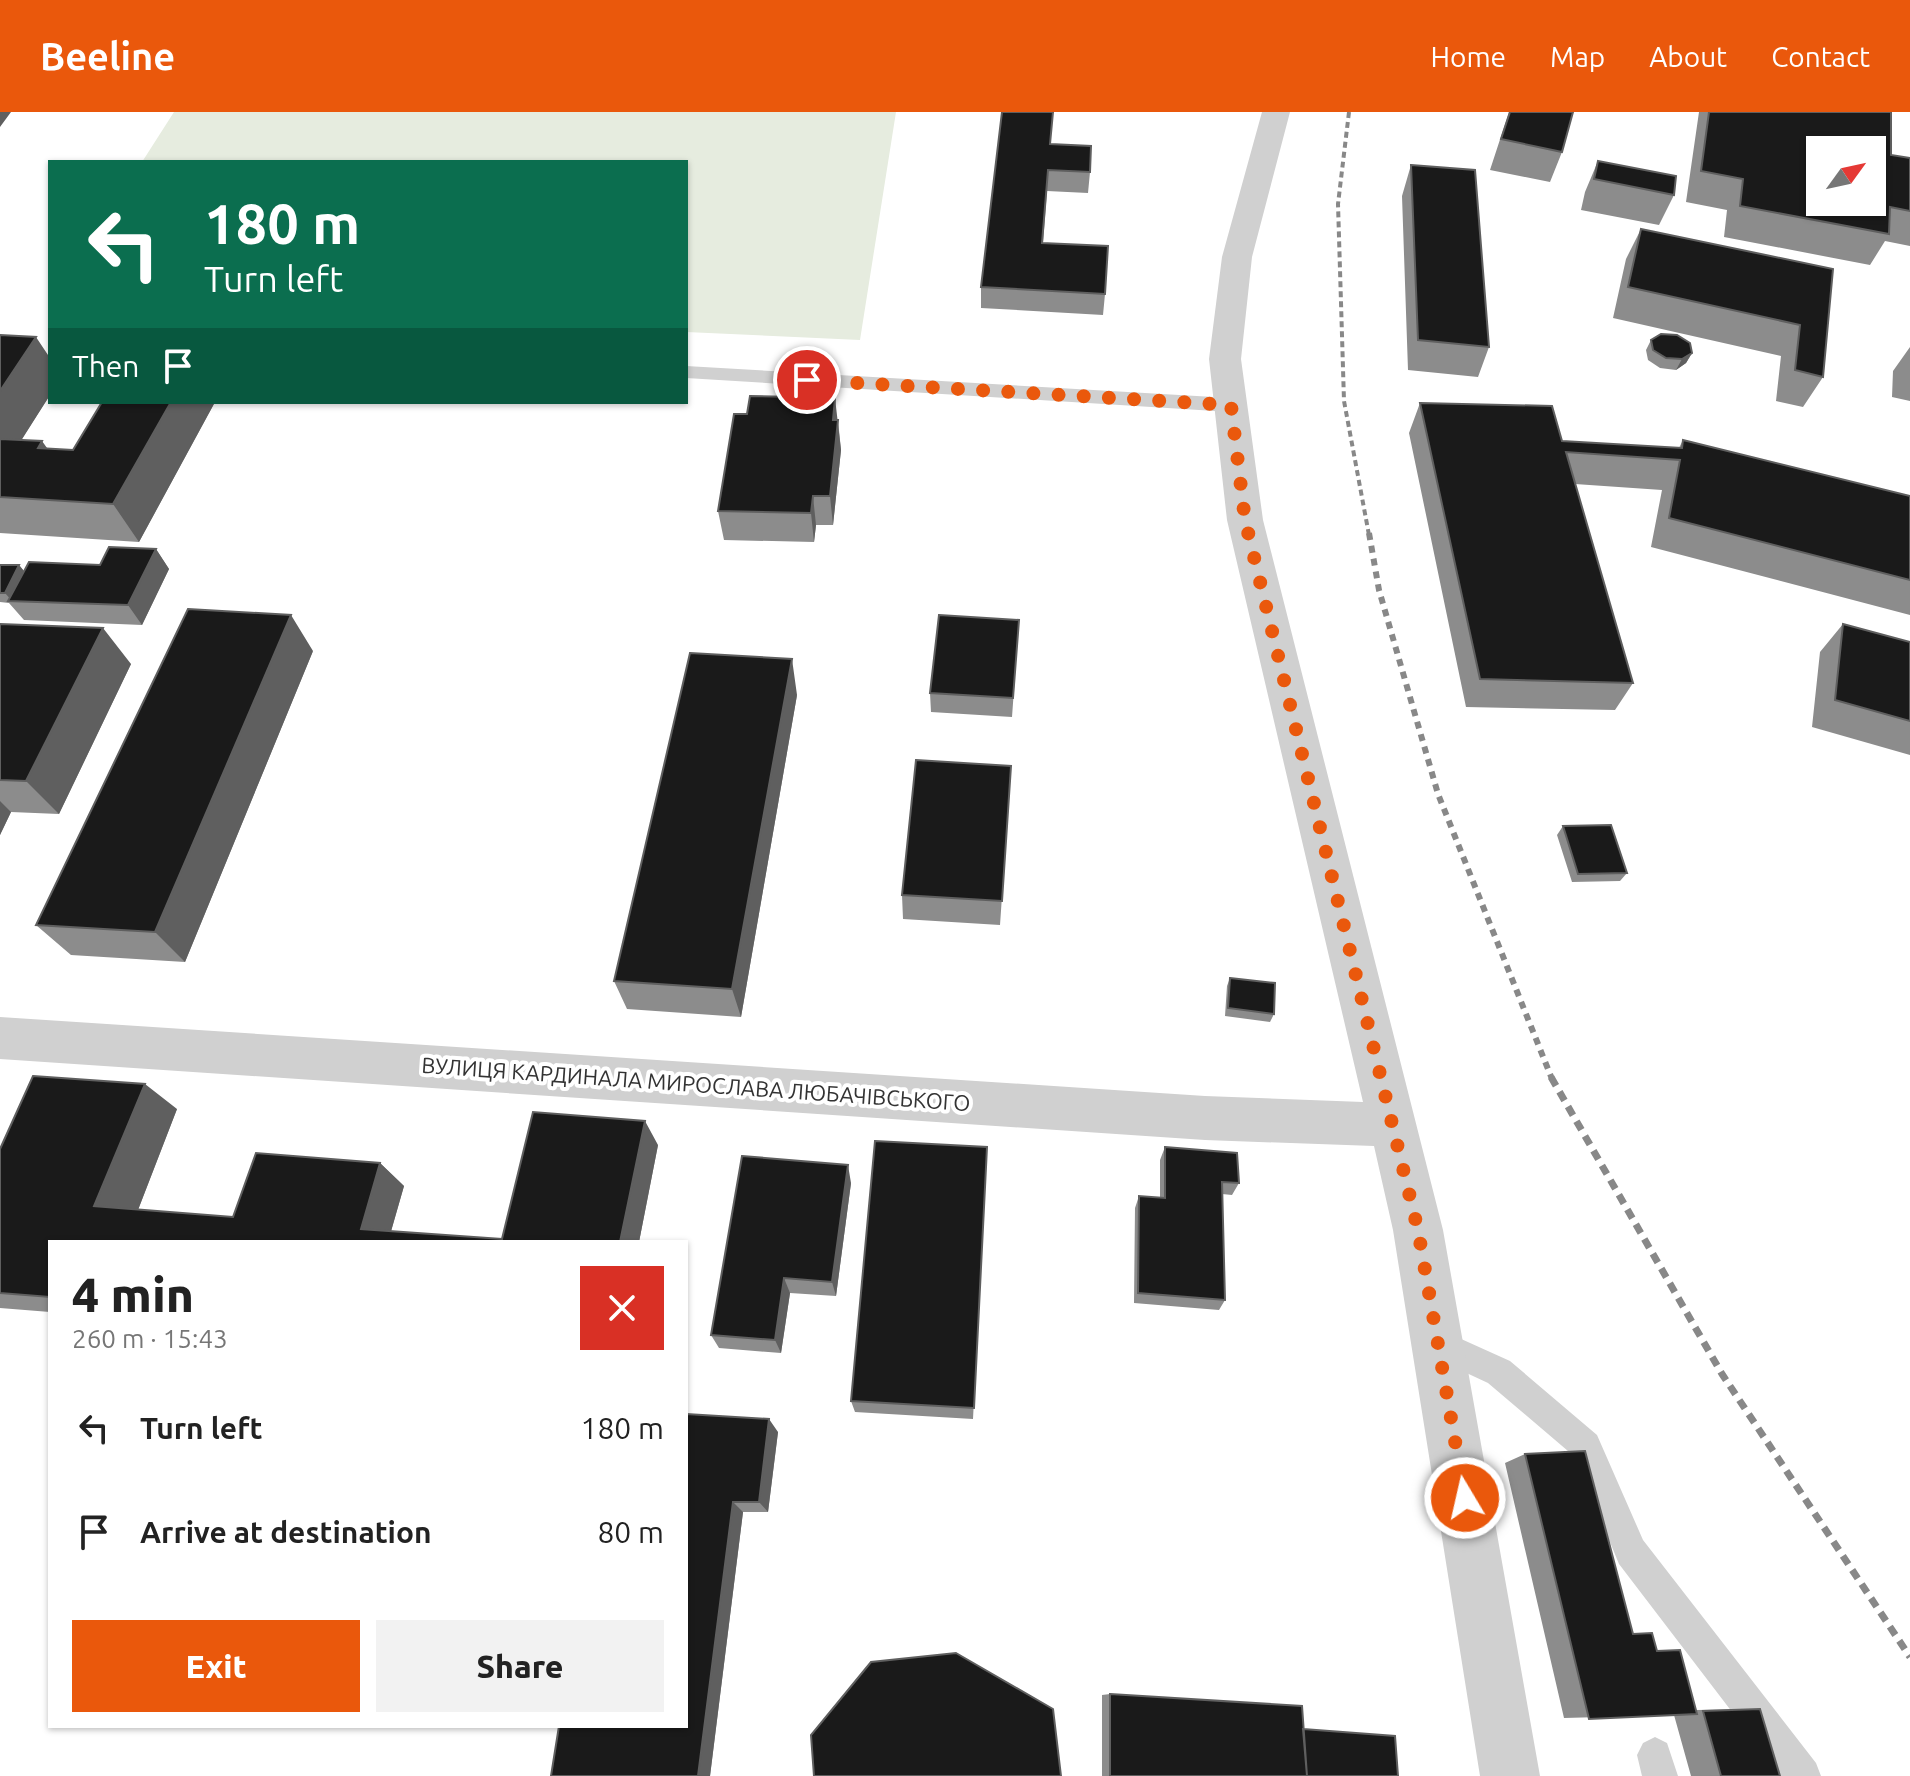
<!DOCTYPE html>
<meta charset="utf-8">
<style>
:root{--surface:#fff;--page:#f2f2f2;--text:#222;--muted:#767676;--accent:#ea580c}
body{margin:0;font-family:Ubuntu,sans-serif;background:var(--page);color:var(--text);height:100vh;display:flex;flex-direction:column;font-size:30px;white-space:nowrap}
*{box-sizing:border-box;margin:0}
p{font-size:26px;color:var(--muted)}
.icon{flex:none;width:44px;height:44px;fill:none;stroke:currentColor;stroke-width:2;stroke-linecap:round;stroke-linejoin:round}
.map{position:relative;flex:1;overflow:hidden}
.side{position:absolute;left:48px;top:1128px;width:640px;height:488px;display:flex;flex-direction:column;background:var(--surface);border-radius:0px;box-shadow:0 2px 6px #0004}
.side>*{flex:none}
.hud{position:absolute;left:48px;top:48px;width:640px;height:244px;border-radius:0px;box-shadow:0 2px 6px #0004;background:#0b6e4f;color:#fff;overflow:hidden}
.needle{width:52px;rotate:57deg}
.buttons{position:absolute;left:1806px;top:24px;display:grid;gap:16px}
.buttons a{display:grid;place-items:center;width:80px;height:80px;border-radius:0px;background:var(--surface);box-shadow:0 2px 6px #0004;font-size:40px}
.pin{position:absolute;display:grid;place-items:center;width:68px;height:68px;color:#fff;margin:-34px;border:4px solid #fff;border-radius:50%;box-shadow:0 2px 8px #0007}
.me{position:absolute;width:88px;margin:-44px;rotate:351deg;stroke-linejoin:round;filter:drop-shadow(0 0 6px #0008)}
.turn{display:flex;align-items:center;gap:28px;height:168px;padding:0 24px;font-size:36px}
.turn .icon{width:104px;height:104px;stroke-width:2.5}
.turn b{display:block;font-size:56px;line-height:68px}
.then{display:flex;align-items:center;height:76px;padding:0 24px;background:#0003;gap:16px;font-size:30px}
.round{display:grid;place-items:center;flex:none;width:84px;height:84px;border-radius:0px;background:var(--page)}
.summary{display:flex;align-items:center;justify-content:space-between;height:136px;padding:0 24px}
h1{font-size:48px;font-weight:800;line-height:60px}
.button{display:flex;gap:16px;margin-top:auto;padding:16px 24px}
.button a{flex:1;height:92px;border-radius:0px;background:var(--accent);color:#fff;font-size:32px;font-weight:800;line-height:92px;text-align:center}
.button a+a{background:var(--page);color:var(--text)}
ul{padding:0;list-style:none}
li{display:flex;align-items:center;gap:24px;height:104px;padding:0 24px}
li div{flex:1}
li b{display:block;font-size:30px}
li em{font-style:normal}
header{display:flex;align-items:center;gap:48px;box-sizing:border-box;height:112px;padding:0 40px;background:var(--accent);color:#fff}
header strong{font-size:38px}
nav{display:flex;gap:44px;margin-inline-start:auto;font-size:28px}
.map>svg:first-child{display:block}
</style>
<header>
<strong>Beeline</strong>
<nav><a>Home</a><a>Map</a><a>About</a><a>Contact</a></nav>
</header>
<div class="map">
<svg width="1910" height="1664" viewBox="0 0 1910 1664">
<rect width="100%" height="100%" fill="#fff"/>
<path fill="#e6ecdf" d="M 174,0 L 896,0 L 860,228 L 686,220 L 686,50 L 142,50 Z"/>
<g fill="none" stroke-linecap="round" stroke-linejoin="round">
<path fill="#d0d0d0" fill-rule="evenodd" d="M 686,254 L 1231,286 L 1241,293 L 1231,300 L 686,266 Z
M 1439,1217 L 1510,1249 L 1597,1323 L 1643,1428 L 1816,1651 L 1821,1664 L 1781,1664 L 1619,1452 L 1575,1345 L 1488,1271 L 1428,1243 L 1424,1232 L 1428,1221 Z
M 1655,1625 L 1667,1631 L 1678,1664 L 1642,1664 L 1637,1643 L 1643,1631 Z"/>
<path fill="#d0d0d0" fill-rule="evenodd" d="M 1262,0 L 1290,0 L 1252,145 L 1241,247 L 1263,408 L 1443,1118 L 1540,1664 L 1480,1664 L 1393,1118 L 1374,1034 L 1205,1028 L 0,947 L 0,905 L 1205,984 L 1363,990 L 1227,408 L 1209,247 L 1222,145 Z"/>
<path stroke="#888" stroke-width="4" stroke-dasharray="6 4" stroke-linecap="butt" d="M 1349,0 L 1338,92 L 1344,289 L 1369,423"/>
<path stroke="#888" stroke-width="6" stroke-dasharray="7 6" stroke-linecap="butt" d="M 1369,421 L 1379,478 L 1438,682 L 1552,967"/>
<path stroke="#888" stroke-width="7" stroke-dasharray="10 7" stroke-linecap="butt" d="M 1551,965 L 1722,1262 L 1910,1545"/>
</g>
<path fill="#8c8c8c" d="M 1509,0 L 1562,40 L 1550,70 L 1490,58 Z
M 1699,0 L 1891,0 L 1891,43 L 1910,46 L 1910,134 L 1885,129 L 1870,153 L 1724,125 L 1727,98 L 1686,90 Z
M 1051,32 L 1090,60 L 1088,81 L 1047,79 L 1043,131 L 1105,182 L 1103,203 L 981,196 L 981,175 Z
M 1598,49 L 1674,83 L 1659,113 L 1581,98 L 1585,80 Z
M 1411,53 L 1489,235 L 1478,265 L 1408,258 L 1402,84 Z
M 1641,117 L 1833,157 L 1823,265 L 1803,295 L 1776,289 L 1781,244 L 1613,206 L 1626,147 Z
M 0,223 L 50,283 L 21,328 L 48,337 L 73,338 L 102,290 L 215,290 L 139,430 L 0,421 Z
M 1651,228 L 1692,241 L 1686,251 L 1676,258 L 1660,256 L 1648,248 L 1646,238 Z
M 1910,235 L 1910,289 L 1892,285 L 1893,259 Z
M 1420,291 L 1562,329 L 1679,336 L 1683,328 L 1910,384 L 1910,503 L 1651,435 L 1662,378 L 1575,372 L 1633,571 L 1615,598 L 1466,595 L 1409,321 Z
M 838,308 L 841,338 L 833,413 L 816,413 L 814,430 L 724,428 L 718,399 Z
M 156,437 L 169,457 L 142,513 L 24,508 L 9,491 L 0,490 L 0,453 L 19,453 L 24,459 L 100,453 Z
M 1019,508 L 1012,605 L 931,600 L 930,581 Z
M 0,512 L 131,552 L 59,702 L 11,700 L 0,723 Z
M 1843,512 L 1910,530 L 1910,643 L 1812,615 L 1820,540 Z
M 313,539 L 185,850 L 71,843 L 36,813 Z
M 797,583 L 741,905 L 627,897 L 614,869 Z
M 1011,654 L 1000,813 L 903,807 L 902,783 Z
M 1563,714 L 1627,761 L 1620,769 L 1572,770 L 1557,723 Z
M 1230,866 L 1274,902 L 1270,910 L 1225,904 L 1227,874 Z
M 177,997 L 138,1098 L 233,1105 L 380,1051 L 404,1074 L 391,1119 L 502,1127 L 658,1033 L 639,1130 L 50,1130 L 50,1200 L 0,1196 L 0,1037 Z
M 987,1035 L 973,1307 L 855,1300 L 851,1289 Z
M 1165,1035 L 1239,1071 L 1232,1083 L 1222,1082 L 1225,1188 L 1219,1198 L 1134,1191 L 1135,1096 L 1139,1084 L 1160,1086 L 1160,1048 Z
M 851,1071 L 836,1184 L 790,1181 L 781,1241 L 719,1236 L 711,1223 Z
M 686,1302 L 778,1320 L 768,1400 L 743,1400 L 710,1664 L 551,1664 Z
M 1525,1342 L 1633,1522 L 1657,1539 L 1696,1598 L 1760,1597 L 1780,1664 L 1691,1664 L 1674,1603 L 1564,1606 L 1505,1351 Z
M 1110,1582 L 1303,1617 L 1398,1664 L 1102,1664 L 1102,1583 Z"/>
<path fill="#5f5f5f" d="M 0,0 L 11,0 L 0,15 Z
M 36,225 L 50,246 L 50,283 L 0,362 L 0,279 Z
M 1692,241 L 1686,251 L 1676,258 L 1682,247 Z
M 835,286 L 841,338 L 833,413 L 830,384 L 833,308 Z
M 171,290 L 215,290 L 139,430 L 113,392 Z
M 42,329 L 70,368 L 38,336 Z
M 813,384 L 816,413 L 814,430 L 811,401 Z
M 156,437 L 169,457 L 142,513 L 128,493 Z
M 19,453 L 27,463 L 12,489 L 5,481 Z
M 291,503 L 313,539 L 185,850 L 155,820 Z
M 103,516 L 131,552 L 59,702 L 26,669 Z
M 792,547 L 797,583 L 741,905 L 732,877 Z
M 0,689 L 11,700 L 0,723 Z
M 145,972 L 177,997 L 131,1116 L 94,1094 Z
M 645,1009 L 658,1033 L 639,1130 L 620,1130 Z
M 380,1051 L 404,1074 L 388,1130 L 361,1117 Z
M 848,1053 L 851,1071 L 836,1184 L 832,1170 Z
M 784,1166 L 790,1181 L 781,1241 L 775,1228 Z
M 769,1307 L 778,1320 L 768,1400 L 759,1390 Z
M 733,1390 L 743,1400 L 710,1664 L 698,1664 Z"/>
<path fill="#1a1a1a" stroke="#5f5f5f" stroke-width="2" fill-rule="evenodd" d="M 1002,0 L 1053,0 L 1050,32 L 1091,34 L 1090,60 L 1048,58 L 1042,131 L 1108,134 L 1105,182 L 981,175 Z
M 1510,0 L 1573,0 L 1562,40 L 1501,27 Z
M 1709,0 L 1891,0 L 1891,43 L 1910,46 L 1910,99 L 1890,95 L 1889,122 L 1740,94 L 1743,67 L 1701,59 ZM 1820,38 L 1872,38 L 1872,90 L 1820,90 Z
M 1598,49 L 1676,64 L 1674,83 L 1594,67 Z
M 1411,53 L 1475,58 L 1489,235 L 1418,228 Z
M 1641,117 L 1833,157 L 1823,265 L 1795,258 L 1800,213 L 1628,175 Z
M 1661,222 L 1677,223 L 1690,231 L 1692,241 L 1682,247 L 1666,246 L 1653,238 L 1651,228 Z
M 0,223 L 36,225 L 0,279 Z
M 750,284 L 835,286 L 833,308 L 838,308 L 830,384 L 813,384 L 811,401 L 718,399 L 734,302 L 747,302 Z
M 102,290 L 171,290 L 113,392 L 0,385 L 0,327 L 42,329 L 38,336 L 73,338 Z
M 1420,291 L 1552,294 L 1562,329 L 1682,336 L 1683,328 L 1910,384 L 1910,468 L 1669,406 L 1680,348 L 1566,340 L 1633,571 L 1480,567 Z
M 109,435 L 156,437 L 128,493 L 8,489 L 29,450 L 100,453 Z
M 0,453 L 19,453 L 5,481 L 0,481 Z
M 188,497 L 291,503 L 155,820 L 36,813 Z
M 939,503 L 1019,508 L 1013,586 L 930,581 Z
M 0,512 L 103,516 L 26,669 L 0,668 Z
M 1843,512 L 1910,530 L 1910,609 L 1835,588 Z
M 690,541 L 792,547 L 732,877 L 614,869 Z
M 916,648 L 1011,654 L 1002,789 L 902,783 Z
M 1611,713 L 1627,761 L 1578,762 L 1563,714 Z
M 1230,866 L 1275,871 L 1274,902 L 1228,896 Z
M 33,964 L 145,972 L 94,1094 L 233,1105 L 256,1041 L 380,1051 L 361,1117 L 502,1127 L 533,1000 L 645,1009 L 620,1130 L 50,1130 L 50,1185 L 0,1181 L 0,1037 Z
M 875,1029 L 987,1035 L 974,1296 L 851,1289 Z
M 1165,1035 L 1237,1041 L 1239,1071 L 1222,1070 L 1225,1188 L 1138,1181 L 1139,1084 L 1165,1086 Z
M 742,1044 L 848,1053 L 832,1170 L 784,1166 L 775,1228 L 711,1223 Z
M 686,1302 L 769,1307 L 759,1390 L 733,1390 L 698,1664 L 551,1664 L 559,1614 L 686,1614 Z
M 1585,1339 L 1633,1522 L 1652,1521 L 1657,1539 L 1680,1538 L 1697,1602 L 1589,1607 L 1525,1342 Z
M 956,1541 L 1053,1597 L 1061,1664 L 814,1664 L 811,1623 L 871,1550 Z
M 1110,1582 L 1302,1594 L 1307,1664 L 1110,1664 Z
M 1760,1597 L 1780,1664 L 1721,1664 L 1703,1599 Z
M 1303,1617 L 1395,1624 L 1398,1664 L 1307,1664 Z"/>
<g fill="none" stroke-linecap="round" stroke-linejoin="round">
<path stroke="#ea580c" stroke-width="14" stroke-dasharray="0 25.2" d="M 807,268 L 1231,293 L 1245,408 L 1418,1118 L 1465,1386"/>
</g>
<g text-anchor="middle" stroke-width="8" stroke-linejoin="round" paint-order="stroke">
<g font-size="22" fill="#333" stroke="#fff">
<text transform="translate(696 972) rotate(4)" y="8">ВУЛИЦЯ КАРДИНАЛА МИРОСЛАВА ЛЮБАЧІВСЬКОГО</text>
</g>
</g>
</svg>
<div class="buttons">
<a><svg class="needle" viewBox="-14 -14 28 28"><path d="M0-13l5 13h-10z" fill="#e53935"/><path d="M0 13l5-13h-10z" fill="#767676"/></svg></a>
</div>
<div class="pin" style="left:807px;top:268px;background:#d93025"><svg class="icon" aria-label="arrive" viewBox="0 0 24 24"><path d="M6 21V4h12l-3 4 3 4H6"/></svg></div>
<svg class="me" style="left:1465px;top:1386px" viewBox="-20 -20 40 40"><circle r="17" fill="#ea580c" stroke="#fff" stroke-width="3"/><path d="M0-11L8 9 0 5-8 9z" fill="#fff"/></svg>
<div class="hud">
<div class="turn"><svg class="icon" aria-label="left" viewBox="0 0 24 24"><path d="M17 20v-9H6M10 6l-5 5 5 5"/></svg><div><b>180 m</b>Turn left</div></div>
<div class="then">Then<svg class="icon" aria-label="arrive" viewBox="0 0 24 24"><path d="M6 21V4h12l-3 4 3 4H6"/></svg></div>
</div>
<section class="side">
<div class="summary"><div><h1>4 min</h1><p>260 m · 15:43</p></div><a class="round" style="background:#d93025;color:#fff"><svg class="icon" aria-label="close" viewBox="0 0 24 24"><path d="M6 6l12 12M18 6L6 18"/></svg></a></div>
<ul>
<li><svg class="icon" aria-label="left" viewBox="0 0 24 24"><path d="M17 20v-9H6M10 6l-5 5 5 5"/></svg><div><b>Turn left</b></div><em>180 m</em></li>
<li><svg class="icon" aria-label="arrive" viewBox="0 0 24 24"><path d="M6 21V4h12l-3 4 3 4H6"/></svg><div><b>Arrive at destination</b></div><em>80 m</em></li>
</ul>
<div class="button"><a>Exit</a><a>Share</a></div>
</section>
</div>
